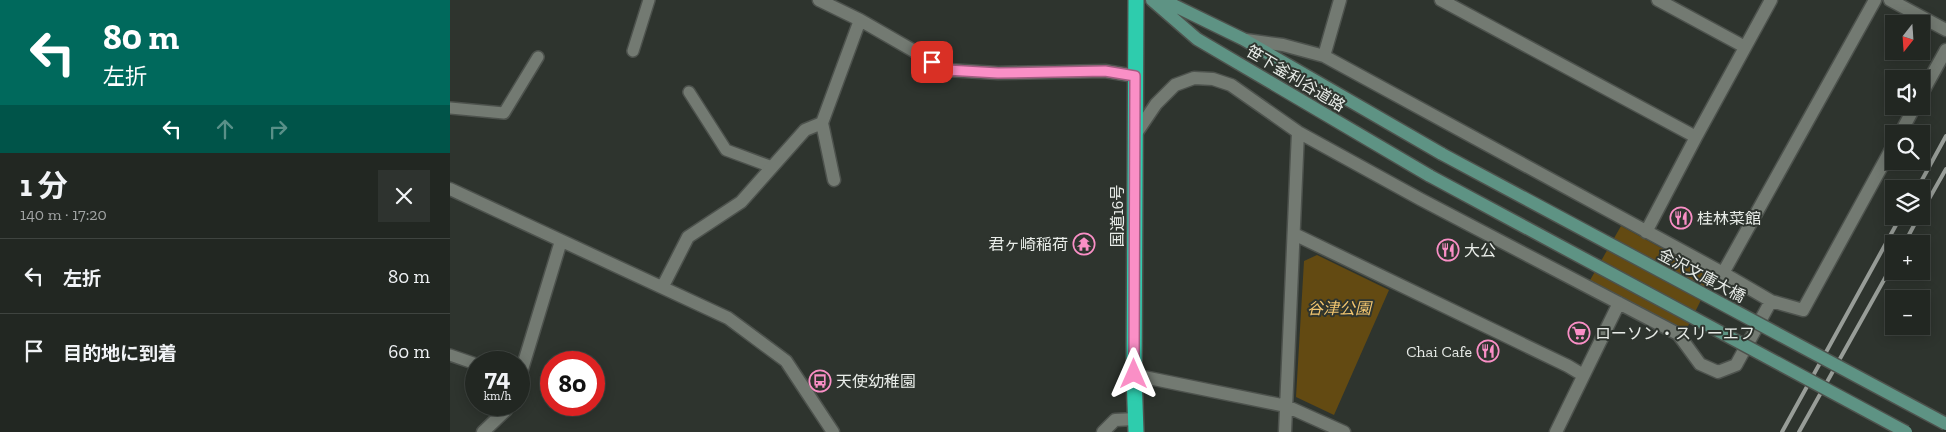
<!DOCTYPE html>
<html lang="ja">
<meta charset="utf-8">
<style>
:root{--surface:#222722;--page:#2e332f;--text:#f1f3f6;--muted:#a2a5a5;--line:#3f4440}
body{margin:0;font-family:"Zilla Slab","Noto Sans JP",serif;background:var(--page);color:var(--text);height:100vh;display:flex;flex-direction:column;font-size:19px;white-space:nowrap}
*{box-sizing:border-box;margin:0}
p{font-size:16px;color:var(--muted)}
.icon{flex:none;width:28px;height:28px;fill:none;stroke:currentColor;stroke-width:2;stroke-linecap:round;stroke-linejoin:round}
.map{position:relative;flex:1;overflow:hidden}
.details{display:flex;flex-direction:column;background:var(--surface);width:450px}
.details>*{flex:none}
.banner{background:#00695c;color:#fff;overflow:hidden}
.needle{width:32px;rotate:197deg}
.fabs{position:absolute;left:1435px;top:15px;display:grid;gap:10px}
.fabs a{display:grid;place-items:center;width:45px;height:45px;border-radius:0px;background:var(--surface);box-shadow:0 2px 12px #0003,0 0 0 1px var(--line);font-size:25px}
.speed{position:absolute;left:15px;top:351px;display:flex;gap:10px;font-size:25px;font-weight:700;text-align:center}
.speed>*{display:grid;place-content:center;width:65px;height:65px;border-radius:50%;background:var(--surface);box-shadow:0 2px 12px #0003,0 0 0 1px var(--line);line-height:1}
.speed small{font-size:12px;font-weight:400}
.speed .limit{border:8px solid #d22;background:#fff;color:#111}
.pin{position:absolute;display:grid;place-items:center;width:42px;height:42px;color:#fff;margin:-21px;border-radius:10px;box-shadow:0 2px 8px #0006}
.me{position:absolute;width:55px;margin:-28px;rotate:0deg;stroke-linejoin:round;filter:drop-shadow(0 0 4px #0008)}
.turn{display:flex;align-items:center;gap:18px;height:105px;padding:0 20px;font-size:22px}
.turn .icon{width:65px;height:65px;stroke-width:2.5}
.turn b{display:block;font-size:35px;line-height:42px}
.lanes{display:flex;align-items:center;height:48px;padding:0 20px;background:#0003;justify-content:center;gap:25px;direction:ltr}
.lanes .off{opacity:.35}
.round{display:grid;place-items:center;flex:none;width:52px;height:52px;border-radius:0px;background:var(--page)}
.head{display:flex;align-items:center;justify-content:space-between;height:85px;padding:0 20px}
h1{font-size:30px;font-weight:700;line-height:38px}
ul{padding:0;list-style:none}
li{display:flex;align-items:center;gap:15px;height:75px;padding:0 20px;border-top:1px solid var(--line)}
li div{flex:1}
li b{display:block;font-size:19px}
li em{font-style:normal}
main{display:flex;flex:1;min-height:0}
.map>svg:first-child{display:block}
</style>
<main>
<section class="details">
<div class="banner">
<div class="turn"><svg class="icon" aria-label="left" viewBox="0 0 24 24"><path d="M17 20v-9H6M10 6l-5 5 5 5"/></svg><div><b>80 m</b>左折</div></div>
<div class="lanes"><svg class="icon" aria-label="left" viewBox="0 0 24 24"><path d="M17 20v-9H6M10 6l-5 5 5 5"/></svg><svg class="icon off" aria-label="ahead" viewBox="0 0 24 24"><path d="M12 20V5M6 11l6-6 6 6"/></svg><svg class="icon off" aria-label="right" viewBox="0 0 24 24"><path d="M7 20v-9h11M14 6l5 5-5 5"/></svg></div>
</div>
<div class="head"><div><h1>1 分</h1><p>140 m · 17:20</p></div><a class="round"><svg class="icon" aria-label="close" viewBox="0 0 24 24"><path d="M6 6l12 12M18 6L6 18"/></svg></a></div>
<ul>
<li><svg class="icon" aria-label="left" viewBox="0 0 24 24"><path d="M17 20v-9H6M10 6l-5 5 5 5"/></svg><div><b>左折</b></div><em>80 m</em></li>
<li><svg class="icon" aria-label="arrive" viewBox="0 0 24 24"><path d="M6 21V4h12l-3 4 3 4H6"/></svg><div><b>目的地に到着</b></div><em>60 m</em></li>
</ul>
</section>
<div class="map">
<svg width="1496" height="432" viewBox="0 0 1496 432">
<rect width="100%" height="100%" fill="#2e342e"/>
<path fill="#634a12" d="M 1171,226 L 1263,276 L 1234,334 L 1139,282 Z
M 867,255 L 939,290 L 884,415 L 846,397 L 854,261 Z"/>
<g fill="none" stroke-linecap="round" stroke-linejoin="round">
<g stroke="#4d524d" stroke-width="14">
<path id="lane" d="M 183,51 L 199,0
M 239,92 L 276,150 L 322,167
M 0,108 L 54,113 L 88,57
M 0,355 L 26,364"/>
</g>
<g stroke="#4d524d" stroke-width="15">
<path id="street" d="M 369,0 L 410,20 L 497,70 L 548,73 L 655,71 L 685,76
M 991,0 L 1246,137
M 1208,0 L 1295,47
M 1440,0 L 1496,30
M 796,40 L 833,45 L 874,56 L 1273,273 L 1321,301 L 1353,310 L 1444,144
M 874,56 L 890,0
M 1471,95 L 1496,50
M 372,123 L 384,180
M 1450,134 L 1465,106
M 685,135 L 706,104 L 725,85 L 744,78 L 763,79 L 781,85 L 848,132 L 970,199 L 1228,334 L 1250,364 L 1268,372 L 1286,365 L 1321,301
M 0,189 L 278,318 L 336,361 L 383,432
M 1196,232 L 1246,137 L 1321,0
M 844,234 L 1118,366 L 1133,375
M 1273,273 L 1425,0
M 213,286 L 238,237 L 291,202 L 355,130 L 372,123 L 410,20
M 684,375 L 836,406 L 894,432
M 69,379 L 111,241
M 33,432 L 56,410 L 58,405
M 653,432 L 665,420 L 686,419
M 835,432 L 848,132
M 1106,432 L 1169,303"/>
</g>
<g stroke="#4d524d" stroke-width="15">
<path id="secondary" d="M 702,0 L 747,39 L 980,176
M 713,0 L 793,39 L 992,154"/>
</g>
<g stroke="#4d524d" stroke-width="18">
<path id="highway" d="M 686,0 L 684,375 L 686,432"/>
</g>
<use href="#lane" stroke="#737a72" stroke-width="11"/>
<use href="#street" stroke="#737a72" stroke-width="12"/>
<use href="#secondary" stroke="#5e9384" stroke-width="12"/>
<use href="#highway" stroke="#2eccad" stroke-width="15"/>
<path stroke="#989d98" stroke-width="4" d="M 1467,189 L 1496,136
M 1471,213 L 1496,169
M 1454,244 L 1469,216
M 1332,432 L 1451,216
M 1349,432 L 1444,262"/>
<g stroke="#4d524d" stroke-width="15" stroke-linecap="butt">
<path id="secondary-bridge" d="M 992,154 L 1496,424
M 980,176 L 1456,432"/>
</g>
<use href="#secondary-bridge" stroke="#5e9384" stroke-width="12"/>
</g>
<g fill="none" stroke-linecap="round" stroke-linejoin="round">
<g stroke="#a25d81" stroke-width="12">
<path id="route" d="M 482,62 L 497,70 L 548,73 L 655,71 L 685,76 L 684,374"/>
</g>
<use href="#route" stroke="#fa8fc6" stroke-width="9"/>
</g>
<defs>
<g id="restaurant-ring" transform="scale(1.125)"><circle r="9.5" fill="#2e342e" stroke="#fa8fc6" stroke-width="1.5"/><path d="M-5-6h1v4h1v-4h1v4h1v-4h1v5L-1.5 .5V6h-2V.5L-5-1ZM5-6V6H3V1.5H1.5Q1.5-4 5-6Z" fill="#fa8fc6"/></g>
<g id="temple-ring" transform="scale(1.125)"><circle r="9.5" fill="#2e342e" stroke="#fa8fc6" stroke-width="1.5"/><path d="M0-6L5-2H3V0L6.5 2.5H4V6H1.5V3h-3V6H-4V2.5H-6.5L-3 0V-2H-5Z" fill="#fa8fc6"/></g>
<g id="supermarket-ring" transform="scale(1.125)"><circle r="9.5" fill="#2e342e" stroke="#fa8fc6" stroke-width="1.5"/><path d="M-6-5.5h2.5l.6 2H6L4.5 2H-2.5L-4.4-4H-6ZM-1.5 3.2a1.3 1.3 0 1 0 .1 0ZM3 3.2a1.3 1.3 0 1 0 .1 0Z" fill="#fa8fc6"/></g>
<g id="bus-ring" transform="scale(1.125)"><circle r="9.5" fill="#2e342e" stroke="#fa8fc6" stroke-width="1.5"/><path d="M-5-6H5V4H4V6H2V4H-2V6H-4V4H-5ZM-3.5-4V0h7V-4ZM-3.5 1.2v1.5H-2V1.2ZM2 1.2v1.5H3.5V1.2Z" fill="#fa8fc6"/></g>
</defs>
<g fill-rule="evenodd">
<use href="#restaurant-ring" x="1231" y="218"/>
<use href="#temple-ring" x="634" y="244"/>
<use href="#restaurant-ring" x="998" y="250"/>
<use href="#supermarket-ring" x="1129" y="333"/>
<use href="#restaurant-ring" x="1038" y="351"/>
<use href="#bus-ring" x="370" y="381"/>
</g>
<g text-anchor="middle" stroke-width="4" stroke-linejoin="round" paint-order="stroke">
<g font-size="16" fill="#e8ece8" stroke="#2e342e">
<text transform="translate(846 78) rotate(31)" y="6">笹下釜利谷道路</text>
<text transform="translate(667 216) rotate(-90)" y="6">国道16号</text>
<text transform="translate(1252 275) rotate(28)" y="6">金沢文庫大橋</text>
</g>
<g font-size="16" fill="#e8ece8" stroke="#2e342e" text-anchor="start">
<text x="1247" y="224">桂林菜館</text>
<text x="618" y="250" text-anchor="end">君ヶ崎稲荷</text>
<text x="1014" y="256">大公</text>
<text x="1145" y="339">ローソン・スリーエフ</text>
<text x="1022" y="357" text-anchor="end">Chai Cafe</text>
<text x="386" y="387">天使幼稚園</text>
</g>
<g font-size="16" font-style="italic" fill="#f1c56f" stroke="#2e342e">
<text x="889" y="314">谷津公園</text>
</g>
</g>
</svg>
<div class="fabs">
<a><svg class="needle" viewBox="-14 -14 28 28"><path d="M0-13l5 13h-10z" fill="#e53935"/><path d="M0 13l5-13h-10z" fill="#a2a5a5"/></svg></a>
<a><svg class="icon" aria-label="sound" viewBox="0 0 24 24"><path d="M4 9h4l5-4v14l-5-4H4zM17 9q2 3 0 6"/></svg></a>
<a><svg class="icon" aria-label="search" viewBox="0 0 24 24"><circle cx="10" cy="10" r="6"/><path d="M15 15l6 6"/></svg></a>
<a><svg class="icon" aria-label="layers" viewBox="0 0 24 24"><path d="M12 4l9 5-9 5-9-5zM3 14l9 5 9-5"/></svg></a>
<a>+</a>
<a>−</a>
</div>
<div class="speed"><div>74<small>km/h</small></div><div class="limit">80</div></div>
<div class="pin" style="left:482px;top:62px;background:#d93025"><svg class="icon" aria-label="arrive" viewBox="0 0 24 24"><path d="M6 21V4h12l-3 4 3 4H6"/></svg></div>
<svg class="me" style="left:684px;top:374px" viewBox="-20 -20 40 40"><path d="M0-17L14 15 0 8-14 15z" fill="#fa8fc6" stroke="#fff" stroke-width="4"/></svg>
</div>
</main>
